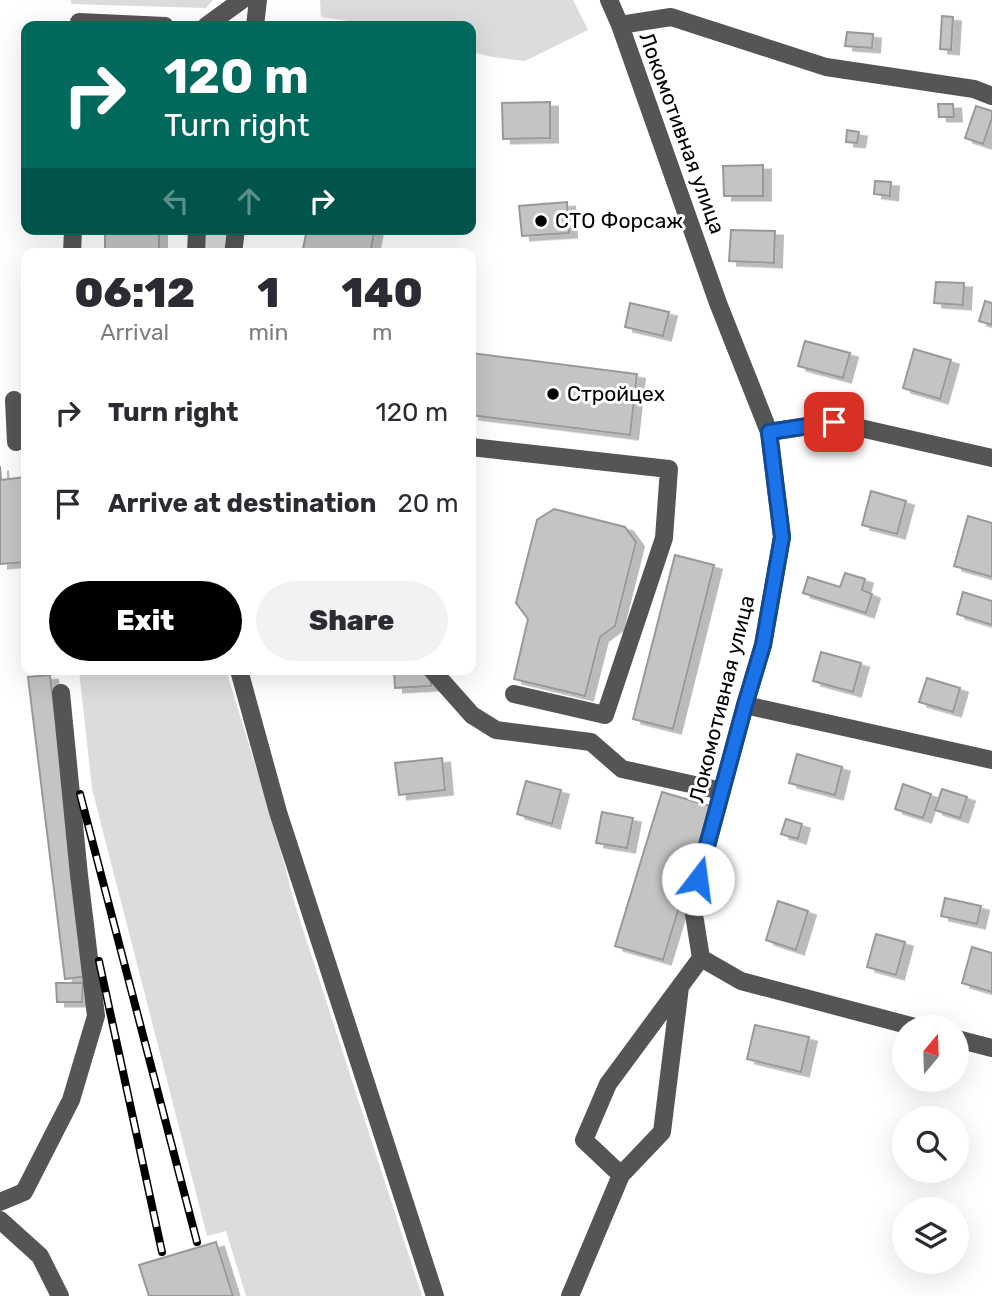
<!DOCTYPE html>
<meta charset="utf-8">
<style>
:root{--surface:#fff;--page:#f2f2f3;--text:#2b2b33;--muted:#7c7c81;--accent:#000}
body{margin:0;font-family:Rubik,sans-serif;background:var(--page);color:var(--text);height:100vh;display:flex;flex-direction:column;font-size:26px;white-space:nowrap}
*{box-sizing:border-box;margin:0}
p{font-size:23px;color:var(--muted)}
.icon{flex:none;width:38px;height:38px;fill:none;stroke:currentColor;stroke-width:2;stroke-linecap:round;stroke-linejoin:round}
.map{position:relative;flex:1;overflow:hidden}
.drawer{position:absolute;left:21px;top:248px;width:455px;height:427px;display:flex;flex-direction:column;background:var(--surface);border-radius:14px;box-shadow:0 7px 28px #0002}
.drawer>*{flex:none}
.banner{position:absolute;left:21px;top:21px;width:455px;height:214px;border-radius:14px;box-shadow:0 7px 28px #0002;background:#00695c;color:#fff;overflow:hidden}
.needle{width:46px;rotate:19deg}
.buttons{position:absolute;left:892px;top:1015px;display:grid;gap:14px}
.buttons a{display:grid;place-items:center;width:77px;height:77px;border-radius:50%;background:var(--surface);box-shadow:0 7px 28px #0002;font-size:35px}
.pin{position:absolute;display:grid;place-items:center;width:60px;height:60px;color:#fff;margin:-30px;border-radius:14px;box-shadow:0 4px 10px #0006}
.me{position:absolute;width:77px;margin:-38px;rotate:15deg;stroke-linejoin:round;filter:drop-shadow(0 0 5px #0008)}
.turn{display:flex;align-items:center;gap:24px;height:147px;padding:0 28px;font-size:32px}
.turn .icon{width:91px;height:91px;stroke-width:2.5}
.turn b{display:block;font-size:49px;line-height:60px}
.lanes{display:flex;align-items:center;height:66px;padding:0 28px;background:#0003;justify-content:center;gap:35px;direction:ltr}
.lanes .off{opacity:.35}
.eta{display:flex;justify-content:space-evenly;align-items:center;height:119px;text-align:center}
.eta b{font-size:42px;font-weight:800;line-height:49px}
.primary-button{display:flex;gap:14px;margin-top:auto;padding:14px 28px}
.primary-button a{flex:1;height:80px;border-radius:42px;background:var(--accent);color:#fff;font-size:28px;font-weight:800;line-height:80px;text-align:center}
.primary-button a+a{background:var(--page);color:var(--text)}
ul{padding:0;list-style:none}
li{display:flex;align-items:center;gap:21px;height:91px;padding:0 28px}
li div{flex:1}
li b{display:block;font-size:26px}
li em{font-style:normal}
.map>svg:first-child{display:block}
</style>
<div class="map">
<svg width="992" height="1296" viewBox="0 0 992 1296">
<defs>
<filter id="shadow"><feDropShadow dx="8" dy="4.5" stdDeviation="0" flood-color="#0004"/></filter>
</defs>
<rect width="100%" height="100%" fill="#fff"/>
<path fill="#dcdcdc" d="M 71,0 L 213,0 L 206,8 L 71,4 Z
M 320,0 L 573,0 L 588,30 L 525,61 L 493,57 L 471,52 L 471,26 L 382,26 L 321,17 Z
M 205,229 L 226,229 L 224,254 L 204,254 Z
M 79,670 L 226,670 L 277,836 L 295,905 L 422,1296 L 246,1296 L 226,1231 L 207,1236 L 92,789 Z"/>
<path fill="#c4c4c4" stroke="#999" stroke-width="2" filter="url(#shadow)" d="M 942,16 L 953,17 L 951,50 L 940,49 Z
M 847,32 L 873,34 L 872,48 L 845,46 Z
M 550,102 L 550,138 L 503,139 L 502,103 Z
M 938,104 L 953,104 L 954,117 L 939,117 Z
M 976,106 L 992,111 L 992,118 L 983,144 L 965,138 Z
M 847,130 L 859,132 L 857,143 L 846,142 Z
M 763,165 L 763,196 L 724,196 L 723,166 Z
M 875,181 L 891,182 L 890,196 L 874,194 Z
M 567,202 L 569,233 L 522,236 L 519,206 Z
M 105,229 L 159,229 L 159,254 L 105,254 Z
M 307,229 L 375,229 L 370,254 L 302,254 Z
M 731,230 L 775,231 L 774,263 L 729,261 Z
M 936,282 L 964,283 L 963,305 L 934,303 Z
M 985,301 L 992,303 L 992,325 L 979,321 Z
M 630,303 L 669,312 L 663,336 L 625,327 Z
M 805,341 L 850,353 L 843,378 L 798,366 Z
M 914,349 L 951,360 L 940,399 L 903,388 Z
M 471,353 L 637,374 L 630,435 L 471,415 Z
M 0,466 L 1,480 L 26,477 L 26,562 L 0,564 Z
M 871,491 L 906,501 L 897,534 L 862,525 Z
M 554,509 L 625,527 L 636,542 L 615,626 L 600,637 L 585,696 L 514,679 L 528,619 L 516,603 L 537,520 Z
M 968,516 L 992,523 L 992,577 L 954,566 Z
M 675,555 L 714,565 L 673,729 L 633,719 Z
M 845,573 L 865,579 L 862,590 L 872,594 L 866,613 L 803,593 L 808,577 L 840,587 Z
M 963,592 L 992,601 L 992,625 L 957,614 Z
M 821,652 L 861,663 L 853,692 L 813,681 Z
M 394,670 L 430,670 L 431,686 L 395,688 Z
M 50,675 L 87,976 L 65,979 L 28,677 Z
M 927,678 L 960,688 L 953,712 L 919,702 Z
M 797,754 L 842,767 L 835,795 L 789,783 Z
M 442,758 L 445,790 L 399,795 L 395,763 Z
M 526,781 L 561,790 L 552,824 L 517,814 Z
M 903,784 L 931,794 L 923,818 L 895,809 Z
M 942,789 L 967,797 L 960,818 L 935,810 Z
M 662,792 L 710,806 L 663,960 L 615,946 Z
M 602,812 L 633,818 L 627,848 L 596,843 Z
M 786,819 L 802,824 L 798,839 L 781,834 Z
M 945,898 L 981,906 L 977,924 L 941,916 Z
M 778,901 L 808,911 L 796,950 L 766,940 Z
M 876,934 L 905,942 L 896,975 L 867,967 Z
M 972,947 L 992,953 L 992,992 L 962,983 Z
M 56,983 L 83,983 L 82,1002 L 57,1002 Z
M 755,1025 L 809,1037 L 801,1072 L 747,1059 Z
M 216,1242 L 233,1296 L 149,1296 L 139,1265 Z"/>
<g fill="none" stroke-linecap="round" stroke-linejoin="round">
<path stroke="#555" stroke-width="18" d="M 609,0 L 620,25 L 718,303 L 769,432 L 782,537 L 763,645 L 745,705 L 692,902 L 701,958 L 741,981 L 915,1027
M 620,25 L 671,17 L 826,67 L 974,89 L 992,96
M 79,26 L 79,22 L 165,26
M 206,26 L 242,0
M 255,26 L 258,0
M 72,254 L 73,229
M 196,254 L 197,229
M 233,254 L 236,229
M 14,400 L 16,442 L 26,437
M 769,432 L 834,422 L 992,458
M 471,447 L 669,469 L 664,538 L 605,715 L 514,694
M 239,670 L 278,812 L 435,1296
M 432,670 L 472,715 L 496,730 L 591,742 L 622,769 L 722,791
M 745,705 L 992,760
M 680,987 L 662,1132 L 621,1175 L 584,1140 L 608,1084 L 701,958
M 957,1039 L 992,1048
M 0,1202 L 24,1192 L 71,1100 L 96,1016 L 79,875 L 61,693
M 0,1220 L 40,1256 L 60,1296
M 570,1296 L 621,1175"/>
<g stroke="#000" stroke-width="8">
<path id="rail" d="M 80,794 L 197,1242
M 99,961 L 162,1252"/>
</g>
<use href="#rail" stroke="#fff" stroke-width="5" stroke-dasharray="16" stroke-linecap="butt"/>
</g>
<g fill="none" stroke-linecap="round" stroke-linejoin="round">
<g stroke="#114b97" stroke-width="18">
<path id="route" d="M 698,879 L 745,705 L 763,645 L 782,537 L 769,432 L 834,422"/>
</g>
<use href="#route" stroke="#1a73e8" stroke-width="12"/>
</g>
<g fill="#000" stroke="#fff" stroke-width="2.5">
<circle cx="541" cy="221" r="7"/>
<circle cx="553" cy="394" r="7"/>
</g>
<g text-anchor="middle" stroke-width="6" stroke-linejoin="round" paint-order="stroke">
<g font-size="21" fill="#000" stroke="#fff">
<text transform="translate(682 133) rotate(70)" y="7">Локомотивная улица</text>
<text transform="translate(722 699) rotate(-76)" y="7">Локомотивная улица</text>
</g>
<g font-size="21" fill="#000" stroke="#fff" text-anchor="start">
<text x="555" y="228">СТО Форсаж</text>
<text x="567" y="401">Стройцех</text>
</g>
</g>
</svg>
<div class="buttons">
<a><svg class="needle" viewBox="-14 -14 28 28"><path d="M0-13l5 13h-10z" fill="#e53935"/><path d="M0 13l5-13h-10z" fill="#7c7c81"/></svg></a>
<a><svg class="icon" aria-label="search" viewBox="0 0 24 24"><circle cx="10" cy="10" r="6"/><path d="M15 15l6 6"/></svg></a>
<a><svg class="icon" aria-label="layers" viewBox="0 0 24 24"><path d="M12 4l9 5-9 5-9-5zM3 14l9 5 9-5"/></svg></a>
</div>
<div class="pin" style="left:834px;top:422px;background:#d93025"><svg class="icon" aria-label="arrive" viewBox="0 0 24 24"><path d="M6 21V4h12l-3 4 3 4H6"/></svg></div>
<svg class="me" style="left:698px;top:879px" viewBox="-20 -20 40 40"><circle r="19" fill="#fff"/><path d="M0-13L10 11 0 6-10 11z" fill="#1a73e8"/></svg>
<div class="banner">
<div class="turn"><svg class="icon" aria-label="right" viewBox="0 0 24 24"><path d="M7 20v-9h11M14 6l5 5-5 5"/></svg><div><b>120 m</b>Turn right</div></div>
<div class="lanes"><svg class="icon off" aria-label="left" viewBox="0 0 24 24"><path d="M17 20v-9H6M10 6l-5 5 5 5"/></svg><svg class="icon off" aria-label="ahead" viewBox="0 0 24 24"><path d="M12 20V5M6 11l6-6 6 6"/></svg><svg class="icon" aria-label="right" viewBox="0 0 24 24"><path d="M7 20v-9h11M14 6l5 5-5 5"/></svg></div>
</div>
<section class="drawer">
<div class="eta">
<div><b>06:12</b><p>Arrival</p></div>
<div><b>1</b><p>min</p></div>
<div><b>140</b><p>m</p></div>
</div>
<ul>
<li><svg class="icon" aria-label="right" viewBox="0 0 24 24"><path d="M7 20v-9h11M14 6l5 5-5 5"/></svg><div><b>Turn right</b></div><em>120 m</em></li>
<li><svg class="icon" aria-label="arrive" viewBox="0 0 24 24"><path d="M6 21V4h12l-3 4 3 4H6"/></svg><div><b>Arrive at destination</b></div><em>20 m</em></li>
</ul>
<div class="primary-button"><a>Exit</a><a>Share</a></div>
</section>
</div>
